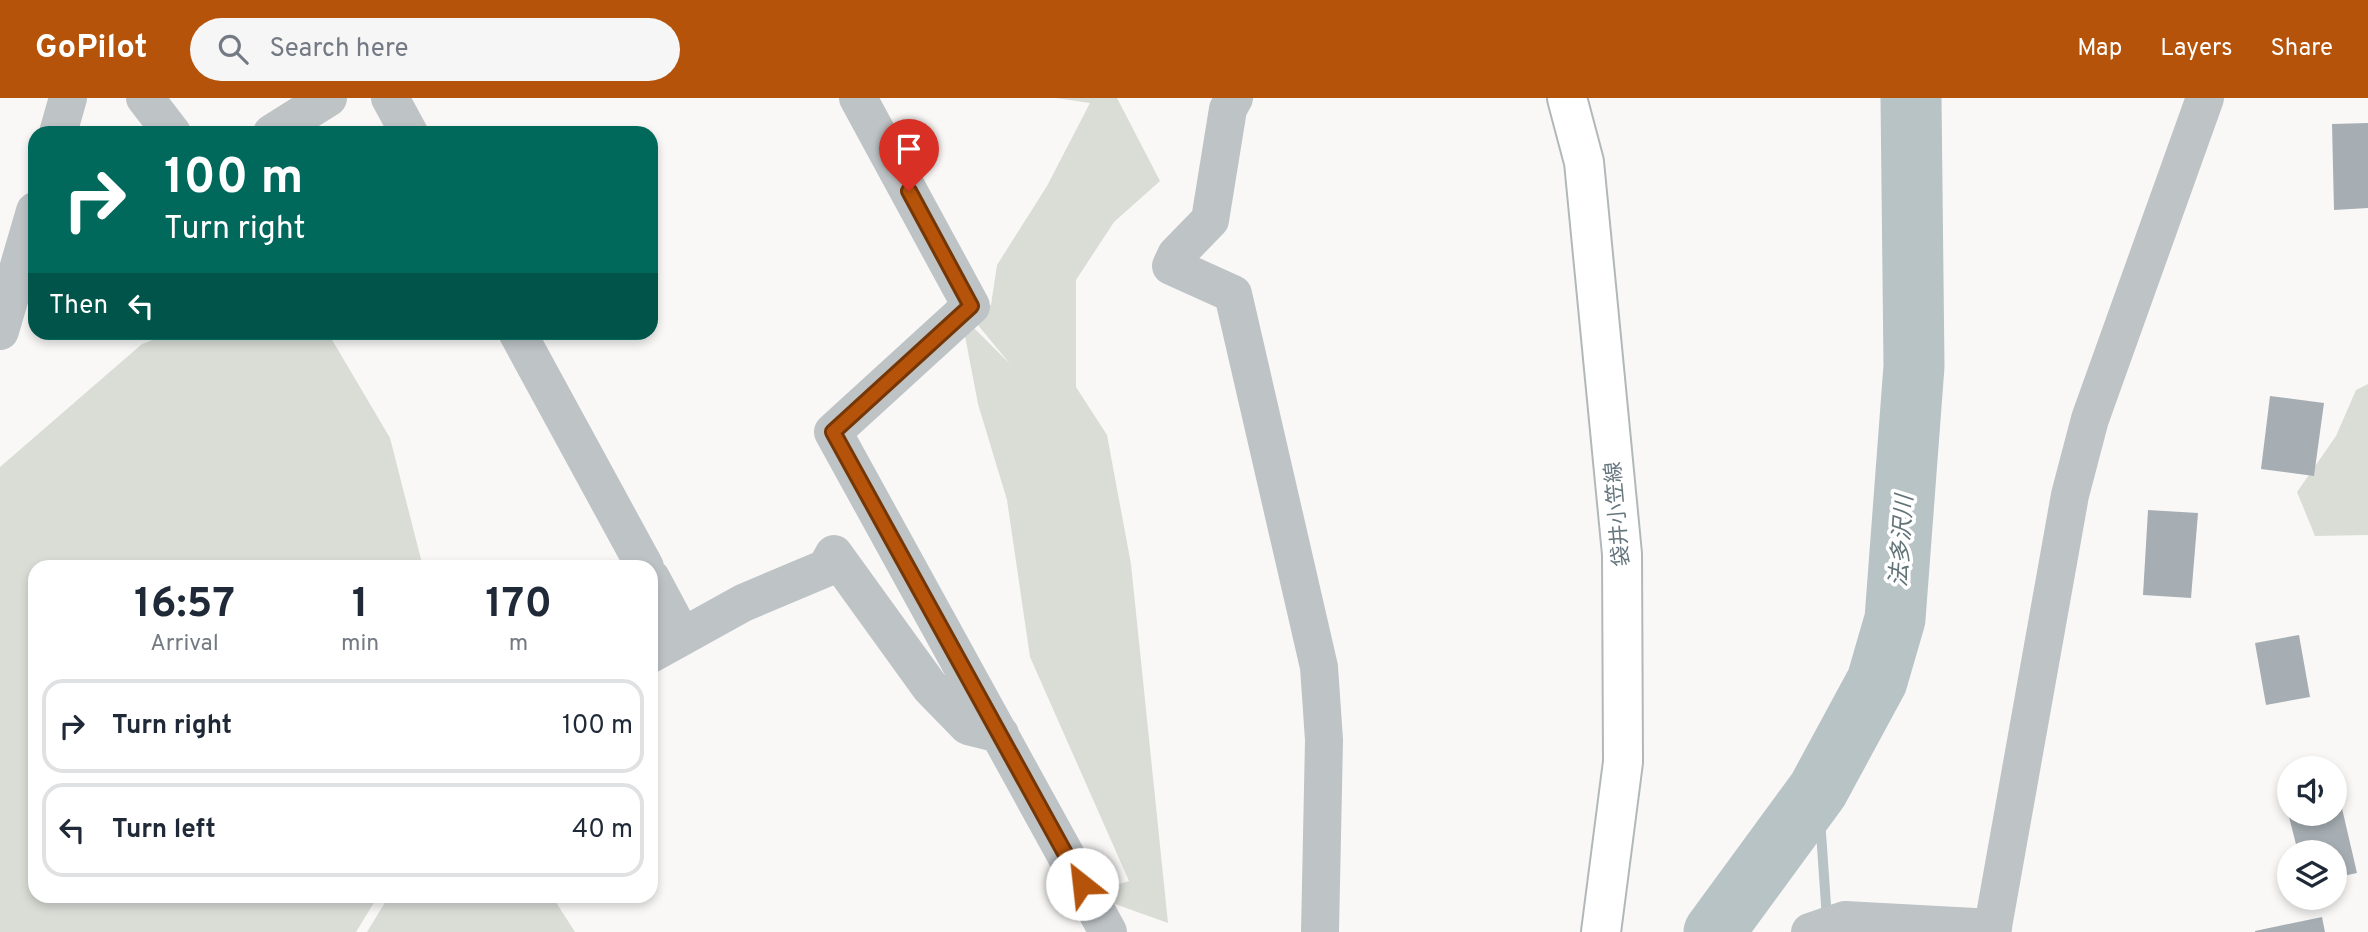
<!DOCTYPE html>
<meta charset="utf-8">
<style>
:root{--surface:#fff;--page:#f6f6f7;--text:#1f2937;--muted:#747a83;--line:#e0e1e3;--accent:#b45309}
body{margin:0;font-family:Overpass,"Noto Sans JP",sans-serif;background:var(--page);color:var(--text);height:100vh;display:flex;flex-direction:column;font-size:26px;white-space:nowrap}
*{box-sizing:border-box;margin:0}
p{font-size:23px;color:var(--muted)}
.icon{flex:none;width:38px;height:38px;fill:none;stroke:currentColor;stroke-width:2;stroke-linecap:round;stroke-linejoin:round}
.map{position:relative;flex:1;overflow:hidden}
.side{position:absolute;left:28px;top:462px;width:630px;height:343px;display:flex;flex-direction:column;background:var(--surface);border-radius:21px;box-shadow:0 4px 10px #0003}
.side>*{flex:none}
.hud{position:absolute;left:28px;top:28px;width:630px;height:214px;border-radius:21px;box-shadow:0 4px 10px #0003;background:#00695c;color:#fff;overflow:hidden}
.fabs{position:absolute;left:2277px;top:658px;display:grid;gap:14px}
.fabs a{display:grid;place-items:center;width:70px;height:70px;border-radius:50%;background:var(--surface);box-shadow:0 4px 10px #0003;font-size:35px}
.pin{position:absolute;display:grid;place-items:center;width:60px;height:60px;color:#fff;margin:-72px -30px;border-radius:50% 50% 50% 0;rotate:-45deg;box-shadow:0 0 7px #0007}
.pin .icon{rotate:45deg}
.me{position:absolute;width:77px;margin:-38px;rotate:331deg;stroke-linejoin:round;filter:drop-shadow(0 0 5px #0008)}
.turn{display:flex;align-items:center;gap:24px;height:147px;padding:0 21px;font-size:32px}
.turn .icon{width:91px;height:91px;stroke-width:2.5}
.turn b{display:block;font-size:49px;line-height:60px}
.then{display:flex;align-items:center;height:66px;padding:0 21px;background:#0003;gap:14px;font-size:26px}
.eta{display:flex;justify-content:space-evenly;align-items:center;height:119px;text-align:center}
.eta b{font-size:42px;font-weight:700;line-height:49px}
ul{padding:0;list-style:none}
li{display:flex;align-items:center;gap:21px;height:94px;margin:0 14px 10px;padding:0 7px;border:4px solid var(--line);border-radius:21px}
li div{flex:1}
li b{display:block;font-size:26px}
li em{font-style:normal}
header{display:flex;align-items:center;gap:42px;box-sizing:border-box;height:98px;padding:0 35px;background:var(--accent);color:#fff}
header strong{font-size:33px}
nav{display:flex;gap:38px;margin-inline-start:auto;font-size:24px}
.search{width:490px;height:63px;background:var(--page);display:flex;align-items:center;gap:18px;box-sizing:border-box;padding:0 24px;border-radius:38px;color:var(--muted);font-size:26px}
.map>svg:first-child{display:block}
</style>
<header>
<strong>GoPilot</strong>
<div class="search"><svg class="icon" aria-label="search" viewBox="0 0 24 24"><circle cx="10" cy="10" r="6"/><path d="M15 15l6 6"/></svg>Search here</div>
<nav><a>Map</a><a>Layers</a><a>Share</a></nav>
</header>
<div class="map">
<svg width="2368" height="834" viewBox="0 0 2368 834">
<rect width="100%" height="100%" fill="#f9f8f7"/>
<path fill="#d9ddd6" d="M 1056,0 L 1117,0 L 1160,83 L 1114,124 L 1076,182 L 1076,289 L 1107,337 L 1131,466 L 1168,825 L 1087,796 L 1129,783 L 1030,559 L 1007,402 L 978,306 L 961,217 L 1010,266 L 968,215 L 991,207 L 997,167 L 1047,88 L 1090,5 Z
M 173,234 L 328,235 L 390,340 L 423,469 L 35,469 L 35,798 L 378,798 L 356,834 L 0,834 L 0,369 L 142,246 Z
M 2368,286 L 2368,437 L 2315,438 L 2297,394 L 2336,338 L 2356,292 Z
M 389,798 L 552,798 L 575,834 L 367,834 Z"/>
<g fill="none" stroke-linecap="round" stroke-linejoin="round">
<path stroke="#b8c3c6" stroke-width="10" d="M 1818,692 L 1827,821"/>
<path stroke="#b8c3c6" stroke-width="61" d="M 1714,834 L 1818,692 L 1877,583 L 1895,521 L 1914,268 L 1911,0"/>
</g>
<path fill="#a6aeb3" d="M 2368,25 L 2368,110 L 2334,112 L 2332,26 Z
M 2270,298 L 2324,305 L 2314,378 L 2261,371 Z
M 2148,412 L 2198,415 L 2191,500 L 2143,497 Z
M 2299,537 L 2310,599 L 2266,607 L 2255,545 Z
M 2341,706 L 2357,775 L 2334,780 L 2334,754 L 2298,754 L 2289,719 L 2301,716 L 2334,716 L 2334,708 Z
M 2322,819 L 2325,834 L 2255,834 L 2255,833 Z"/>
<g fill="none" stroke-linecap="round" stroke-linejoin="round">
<g stroke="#b2b8ba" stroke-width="42">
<path id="major" d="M 1567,0 L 1584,64 L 1622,456 L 1623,664 L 1601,834"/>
</g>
<path stroke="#bec3c6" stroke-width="38" d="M 145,0 L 172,35
M 390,0 L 409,35
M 858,0 L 971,208 L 833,334 L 1108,834
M 1234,0 L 1228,11 L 1210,122 L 1176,157 L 1171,168 L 1233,196 L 1319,569 L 1324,642 L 1320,834
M 58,35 L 68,0
M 272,35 L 328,0
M 0,233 L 35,113
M 517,234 L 645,469
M 651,480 L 682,538
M 651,556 L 743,505 L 826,470 L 834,456 L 930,589 L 968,628 L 1000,636
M 1810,834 L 1845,822 L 1993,830
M 1992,834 L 2070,397 L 2090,321 L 2205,0"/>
<use href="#major" stroke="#fff" stroke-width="38"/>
</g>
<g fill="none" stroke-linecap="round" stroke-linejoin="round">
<g stroke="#753606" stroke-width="18">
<path id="route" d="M 909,93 L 971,208 L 833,334 L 1082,786"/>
</g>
<use href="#route" stroke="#b45309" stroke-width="12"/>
</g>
<g text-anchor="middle" stroke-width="7" stroke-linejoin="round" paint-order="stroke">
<g font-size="21" fill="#66767e" stroke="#fff">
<text transform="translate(1617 416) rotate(-95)" y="7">袋井小笠線</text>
</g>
<g font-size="23" font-style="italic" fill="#627478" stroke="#fff">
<text transform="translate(1901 443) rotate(-86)" y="8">法多沢川</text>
</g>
</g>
</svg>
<div class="fabs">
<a><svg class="icon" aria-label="sound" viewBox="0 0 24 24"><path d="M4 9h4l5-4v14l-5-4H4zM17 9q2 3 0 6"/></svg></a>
<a><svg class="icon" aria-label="layers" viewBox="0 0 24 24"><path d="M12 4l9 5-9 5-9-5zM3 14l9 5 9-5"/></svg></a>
</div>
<div class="pin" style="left:909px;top:93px;background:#d93025"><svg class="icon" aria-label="arrive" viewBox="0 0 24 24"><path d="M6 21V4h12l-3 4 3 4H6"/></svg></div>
<svg class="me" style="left:1082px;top:786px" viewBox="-20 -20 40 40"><circle r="19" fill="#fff"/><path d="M0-13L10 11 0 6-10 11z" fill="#b45309"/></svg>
<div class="hud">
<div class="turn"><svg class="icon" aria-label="right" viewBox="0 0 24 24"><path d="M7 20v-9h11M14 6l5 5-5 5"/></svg><div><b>100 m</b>Turn right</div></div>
<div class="then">Then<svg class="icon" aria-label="left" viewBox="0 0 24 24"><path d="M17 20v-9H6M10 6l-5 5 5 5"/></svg></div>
</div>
<section class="side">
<div class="eta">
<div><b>16:57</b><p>Arrival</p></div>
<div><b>1</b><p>min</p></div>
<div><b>170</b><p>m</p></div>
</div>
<ul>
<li><svg class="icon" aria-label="right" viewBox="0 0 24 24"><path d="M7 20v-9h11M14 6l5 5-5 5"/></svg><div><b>Turn right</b></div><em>100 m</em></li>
<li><svg class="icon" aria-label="left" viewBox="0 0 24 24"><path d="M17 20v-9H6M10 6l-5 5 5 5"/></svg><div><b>Turn left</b></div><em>40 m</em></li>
</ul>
</section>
</div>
